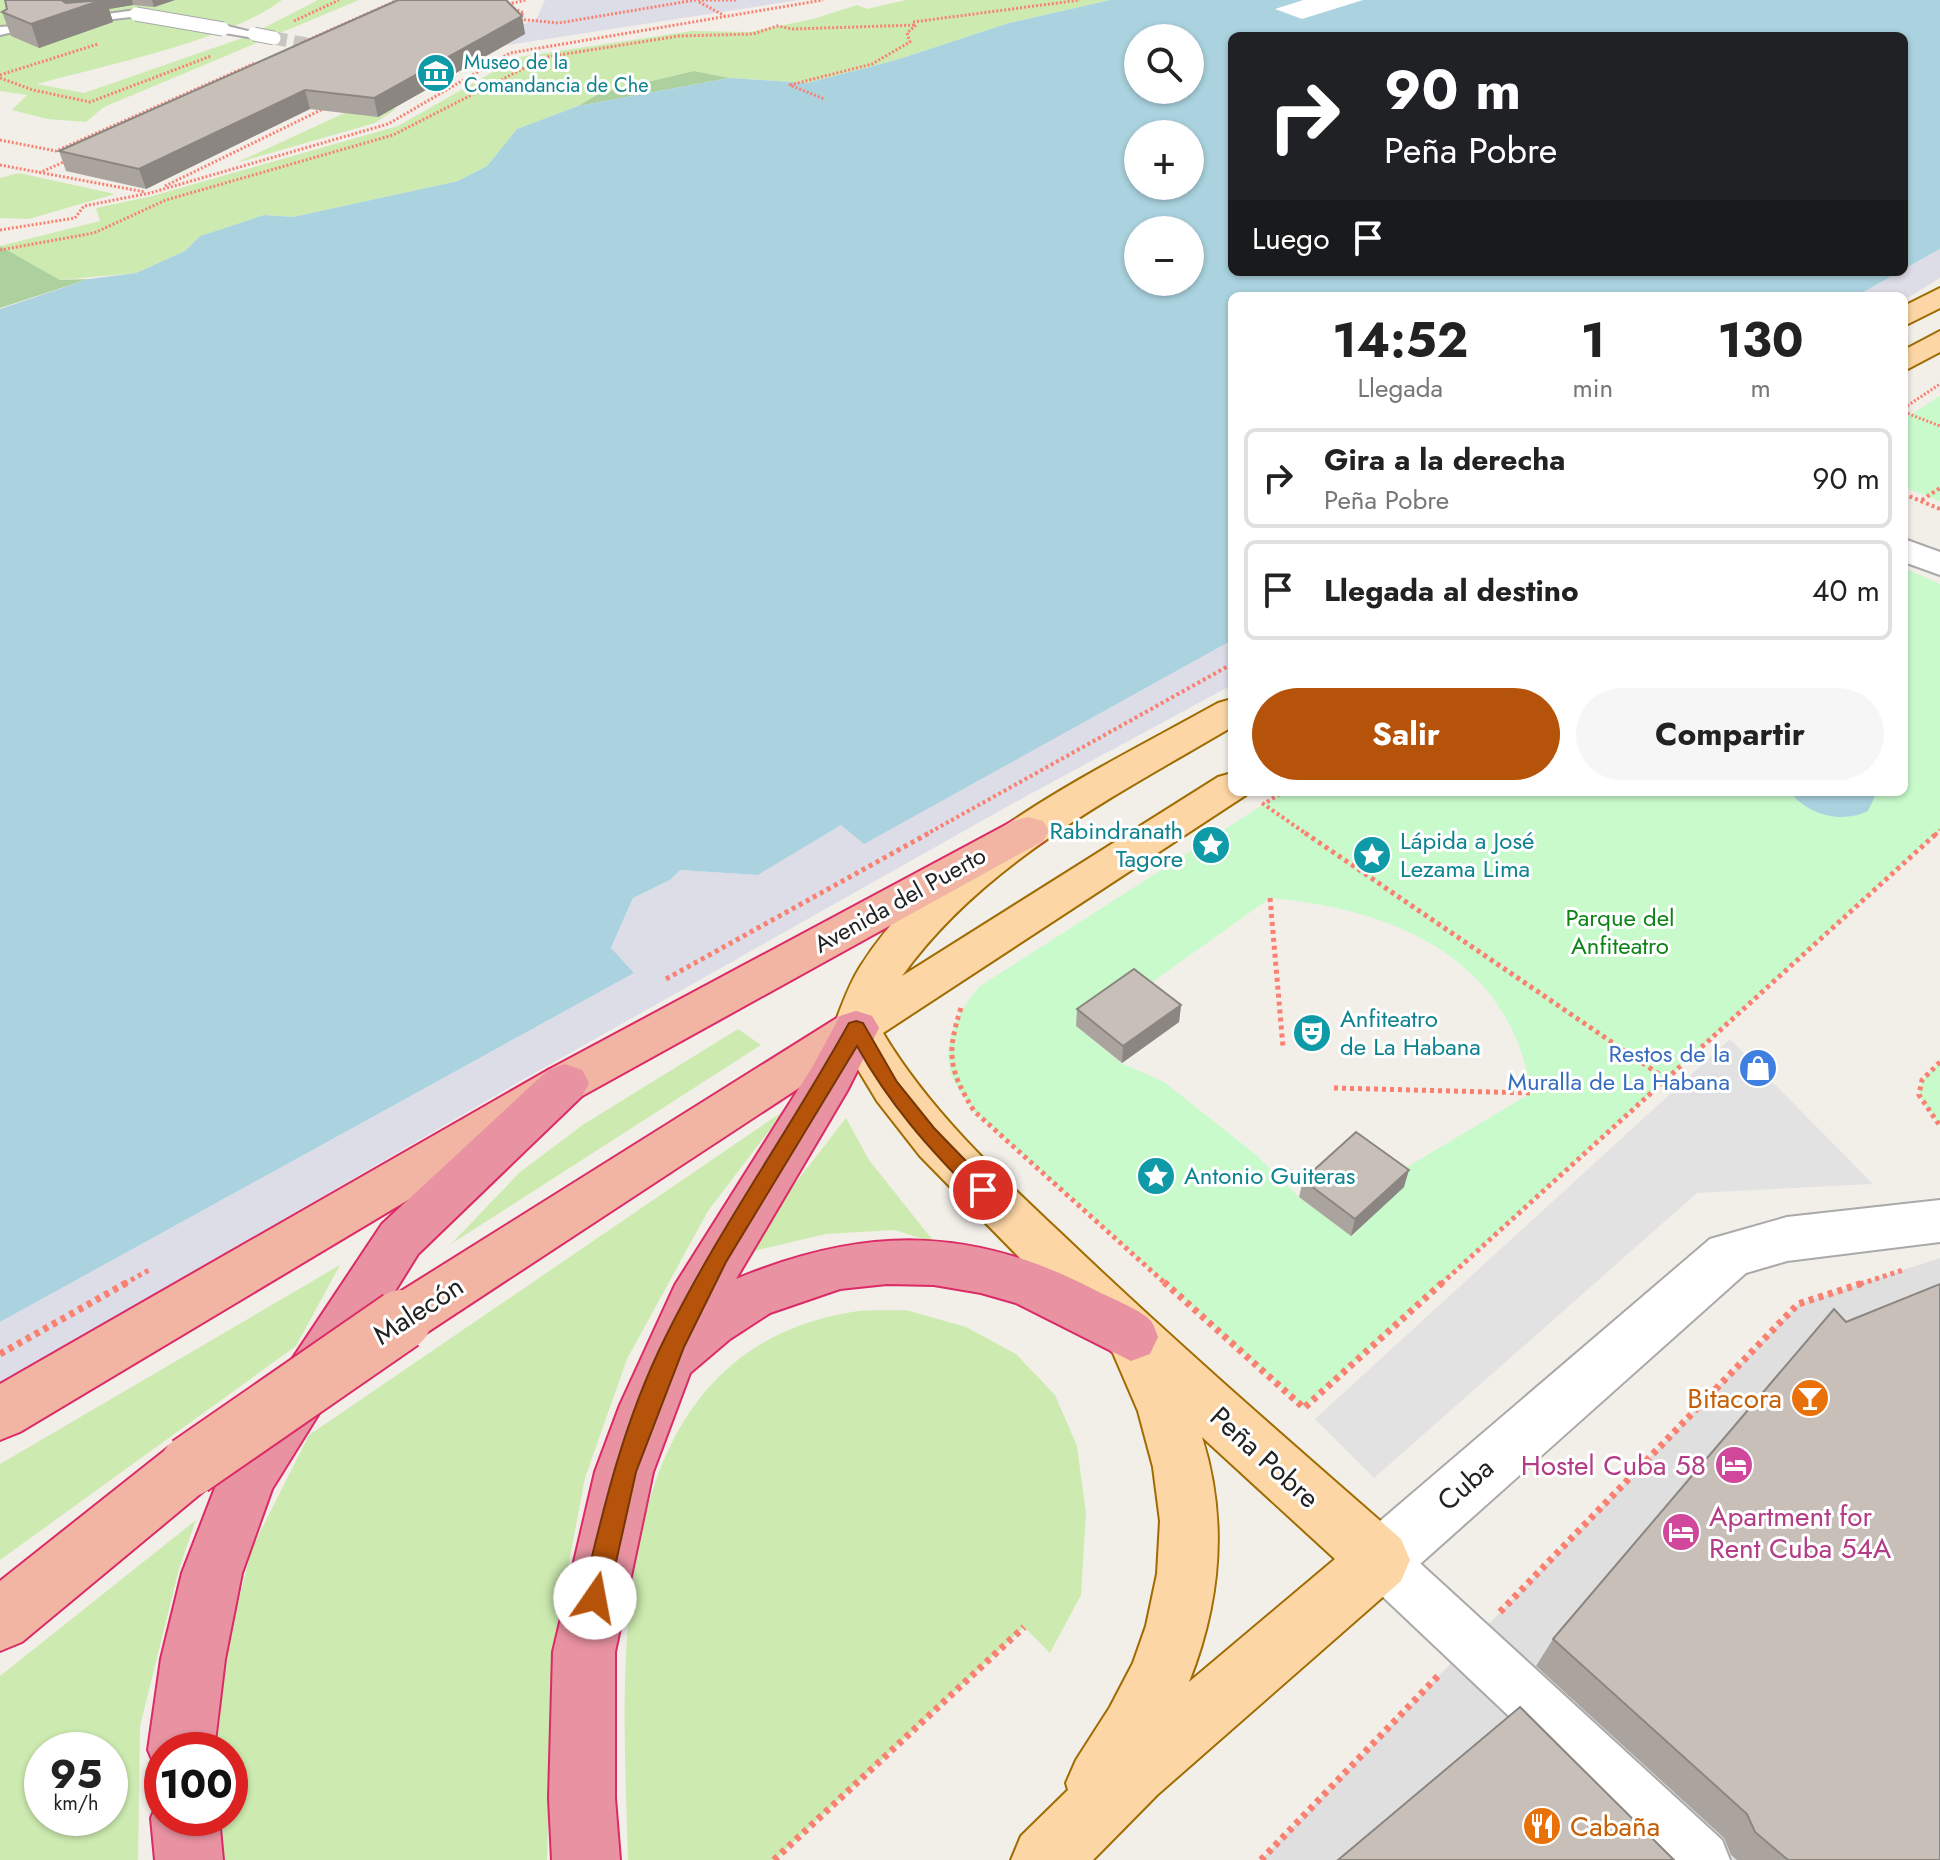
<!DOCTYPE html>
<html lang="es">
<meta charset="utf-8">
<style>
:root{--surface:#fff;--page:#f6f6f6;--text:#222;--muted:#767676;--line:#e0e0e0;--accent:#b45309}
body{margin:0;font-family:Jost,sans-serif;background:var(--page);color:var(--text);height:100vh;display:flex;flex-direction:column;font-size:30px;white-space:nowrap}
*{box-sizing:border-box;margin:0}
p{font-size:26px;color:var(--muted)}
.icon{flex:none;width:44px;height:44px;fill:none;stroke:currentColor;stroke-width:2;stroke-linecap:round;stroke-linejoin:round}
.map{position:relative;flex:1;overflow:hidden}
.panel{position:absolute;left:1228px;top:292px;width:680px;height:504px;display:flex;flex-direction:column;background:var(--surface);border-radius:12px;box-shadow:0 2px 6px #0004}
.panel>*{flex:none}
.top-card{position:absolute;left:1228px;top:32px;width:680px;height:244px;border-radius:12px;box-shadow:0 2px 6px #0004;background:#202124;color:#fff;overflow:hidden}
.tools{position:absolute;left:1124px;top:24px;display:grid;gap:16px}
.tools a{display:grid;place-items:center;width:80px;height:80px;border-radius:50%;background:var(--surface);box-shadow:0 2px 6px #0004;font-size:40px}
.speed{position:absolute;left:24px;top:1732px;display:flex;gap:16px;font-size:40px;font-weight:700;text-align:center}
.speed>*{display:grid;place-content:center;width:104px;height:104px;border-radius:50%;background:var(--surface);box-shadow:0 2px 6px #0004;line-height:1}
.speed small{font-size:20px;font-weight:400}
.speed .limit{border:12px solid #d22;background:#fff;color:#111}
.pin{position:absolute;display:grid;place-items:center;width:68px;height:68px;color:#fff;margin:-34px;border:4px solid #fff;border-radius:50%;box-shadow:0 2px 8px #0007}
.me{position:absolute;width:88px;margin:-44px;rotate:12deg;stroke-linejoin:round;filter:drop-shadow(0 0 6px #0008)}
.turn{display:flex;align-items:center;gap:28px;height:168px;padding:0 24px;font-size:36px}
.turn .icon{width:104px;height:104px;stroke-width:2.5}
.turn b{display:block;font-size:56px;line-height:68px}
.then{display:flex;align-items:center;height:76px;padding:0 24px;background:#0003;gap:16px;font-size:30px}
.eta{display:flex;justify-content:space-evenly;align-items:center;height:136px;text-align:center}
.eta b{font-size:48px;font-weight:700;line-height:56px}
.primary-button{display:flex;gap:16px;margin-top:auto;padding:16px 24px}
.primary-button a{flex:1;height:92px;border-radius:48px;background:var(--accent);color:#fff;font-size:32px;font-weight:700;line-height:92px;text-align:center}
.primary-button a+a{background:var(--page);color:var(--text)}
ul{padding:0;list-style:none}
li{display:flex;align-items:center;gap:24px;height:100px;margin:0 16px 12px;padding:0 8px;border:4px solid var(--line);border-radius:12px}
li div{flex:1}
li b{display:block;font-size:30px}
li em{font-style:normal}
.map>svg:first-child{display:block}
</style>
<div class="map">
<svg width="1940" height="1860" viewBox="0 0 1940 1860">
<rect width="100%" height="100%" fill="#f2efe9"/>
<path fill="#e0dfdf" d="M 1940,1258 L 1940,1860 L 1261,1860 L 1798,1304 Z"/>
<path fill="#cdebb0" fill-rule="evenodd" d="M 0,0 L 282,0 C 230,40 103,66 37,84 L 84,93 L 248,36 L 318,0 L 359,0 L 104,107 L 86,122 L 47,119 L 12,110 L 27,95 L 0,91 Z
M 906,0 L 1110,0 L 1009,23 L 896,60 L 807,83 L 730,78 L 694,71 L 600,93 L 578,106 L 517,129 L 487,166 L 458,181 L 293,217 L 264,215 L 200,236 L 185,251 L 136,273 L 60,280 L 0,246 L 100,221 L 96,208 L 152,196 L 398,126 L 519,57 L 692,31 L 750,32 L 813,19 L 857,5 L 867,9 Z
M 364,104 L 396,109 L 375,123 L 236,163 Z
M 19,173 L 115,194 L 29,219 L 0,218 L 0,178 Z
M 738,1029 L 761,1045 L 451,1244 L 520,1172 L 584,1124 Z
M 785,1110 L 708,1211 L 627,1359 L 585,1478 L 554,1640 L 547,1860 L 219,1860 L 216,1818 L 230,1818 L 230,1750 L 216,1750 L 216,1688 L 252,1548 L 309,1435 Z
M 846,1118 L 869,1160 L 935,1243 L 895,1230 L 826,1234 L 740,1254 Z
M 340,1265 L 296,1346 L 0,1560 L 0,1464 Z
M 906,1310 L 966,1327 L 1016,1354 L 1055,1395 L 1077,1446 L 1086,1513 L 1081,1595 L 1050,1653 L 1024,1627 L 774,1860 L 628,1860 C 623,1667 595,1354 852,1312 C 869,1309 888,1311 906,1310 Z
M 196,1520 L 179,1569 L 140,1726 L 138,1860 L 0,1860 L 0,1676 ZM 42,1750 L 110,1750 L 110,1818 L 42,1818 Z"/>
<path fill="#add19e" d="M 694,71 L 730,78 L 578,106 L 600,93 Z
M 0,246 L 60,280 L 89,279 L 0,308 Z"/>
<path fill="#c8facc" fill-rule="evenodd" d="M 1940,396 L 1940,501 L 1904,487 L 1904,419 Z
M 1904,568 L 1940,584 L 1940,830 L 1304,1408 L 974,1111 C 968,1101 958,1090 953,1079 C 939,1046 959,1010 980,986 L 1283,792 L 1904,792 ZM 1270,898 C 1393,909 1511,957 1531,1093 L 1397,1173 L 1299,1197 L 1255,1154 L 1164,1082 L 1121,1063 L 1076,1026 L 1151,983 Z
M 1940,1062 L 1940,1126 L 1919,1095 L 1922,1080 Z"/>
<path fill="#e2e2e2" d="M 1730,1039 L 1873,1184 L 1697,1193 L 1374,1478 L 1315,1419 Z"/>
<path fill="#dddde8" d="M 545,0 L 800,0 L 501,46 L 483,44 L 537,18 Z
M 1940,249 L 1940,278 L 1904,300 L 1904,296 L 1855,296 Z
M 1232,638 L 1232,685 L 1010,805 L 524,1079 L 0,1384 L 0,1322 L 634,973 L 611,949 L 633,898 L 670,880 L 680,870 L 758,875 L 841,825 Z"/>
<path fill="#aad3df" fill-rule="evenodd" d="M 1110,0 L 1304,0 L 1276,9 L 1362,0 L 1940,0 L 1940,249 L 1904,269 L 1904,36 L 1232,36 L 1232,272 L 1899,272 L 1856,296 L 1232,296 L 1232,640 L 864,844 L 841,825 L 758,875 L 680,870 L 670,880 L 633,898 L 611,948 L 634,973 L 0,1322 L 0,309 L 89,279 L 136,273 L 185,251 L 200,236 L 264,215 L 293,217 L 458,181 L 487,166 L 517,129 L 578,106 L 730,78 L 807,83 L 896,60 L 1009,23 ZM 1138,38 L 1190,38 L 1190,90 L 1138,90 ZM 1138,134 L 1190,134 L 1190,186 L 1138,186 ZM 1138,230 L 1190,230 L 1190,282 L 1138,282 Z
M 1790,792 L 1872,792 L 1875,796 L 1868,811 C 1842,824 1808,815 1790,792 Z"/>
<path fill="#fff" d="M 1304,0 L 1363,0 L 1302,19 L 1275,9 Z"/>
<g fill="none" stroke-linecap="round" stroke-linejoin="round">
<path stroke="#c8c6c1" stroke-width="13" stroke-dasharray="13 7" stroke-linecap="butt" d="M 274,38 L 312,45"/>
<g stroke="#a9a9a9" stroke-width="4">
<path id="pedestrian" d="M 136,10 L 142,14 L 140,16 L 77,23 L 71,19 Z
M 223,25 L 260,34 L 254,38 L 219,32 L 219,26 Z
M 13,26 L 13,32 L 0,35 L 0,27 Z"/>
</g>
<g stroke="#a9a9a9" stroke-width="4">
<path id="minor" d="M 1380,1536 L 1398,1543 L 1722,1840 L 1730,1860 L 1661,1860 L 1362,1577 L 1355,1560 L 1362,1543 Z"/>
</g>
<g stroke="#a9a9a9" stroke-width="4">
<path id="tertiary" d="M 1904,539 L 1940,552 L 1940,575 L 1904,562 Z
M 1940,1200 L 1940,1242 L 1787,1261 L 1746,1273 L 1401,1581 L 1380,1589 L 1359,1581 L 1350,1560 L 1359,1539 L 1710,1239 L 1787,1217 Z"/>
</g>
<g stroke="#a06b00" stroke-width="4">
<path id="primary" d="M 1940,288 L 1940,308 L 1904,326 L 1904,306 Z
M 1940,331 L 1940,352 L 1904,371 L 1904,350 Z
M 1232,699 L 1232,727 C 1113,797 984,862 902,976 L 1218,777 L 1232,773 L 1232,792 L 1248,792 L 1246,795 L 883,1033 C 931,1113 1001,1177 1068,1240 C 1176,1343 1289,1441 1401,1539 L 1410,1560 L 1401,1581 L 1157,1795 L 1093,1860 L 1011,1860 L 1021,1836 L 1068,1790 L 1066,1783 L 1076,1760 L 1110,1707 L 1133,1663 L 1146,1626 L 1157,1574 L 1160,1521 L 1153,1467 L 1138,1411 L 1113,1353 L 920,1156 L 877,1101 L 833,1028 C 841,1008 848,986 860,967 C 937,844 1096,771 1218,703 ZM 1202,1437 L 1335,1559 L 1189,1682 C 1221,1601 1228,1520 1202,1437 Z"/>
</g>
<g stroke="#dc2a67" stroke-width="4">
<path id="trunk" d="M 1028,817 L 1043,821 L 1049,831 L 1043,841 L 582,1096 L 20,1432 L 0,1440 L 0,1384 L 548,1070 L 1013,821 Z
M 856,1011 L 872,1016 L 879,1028 L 872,1040 L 420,1337 L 401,1344 L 382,1337 L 374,1320 L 382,1303 L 840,1016 Z
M 190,1439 L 211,1447 L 219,1466 L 211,1485 L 22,1642 L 0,1651 L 0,1581 L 169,1447 Z"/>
</g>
<g stroke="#dc2a67" stroke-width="4">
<path id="motorway" d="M 856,1011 L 872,1016 L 879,1028 L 847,1091 L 736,1279 C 862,1227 967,1225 1091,1288 C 1105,1296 1140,1309 1150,1320 C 1154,1324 1156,1332 1158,1337 L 1150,1354 L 1131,1361 L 1016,1303 L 981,1293 L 934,1285 L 887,1284 L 840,1289 L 770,1313 L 730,1339 L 690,1373 L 653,1472 L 615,1652 L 615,1798 L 620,1860 L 552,1860 L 549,1798 L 553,1652 L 595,1472 L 620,1405 L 675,1285 L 813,1066 L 840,1016 Z
M 565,1064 L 582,1070 L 589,1083 L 582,1096 L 418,1254 L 272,1489 L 242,1573 L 225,1659 L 214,1750 L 162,1750 L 162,1775 L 158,1773 L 148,1750 L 161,1659 L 182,1573 L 227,1457 L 382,1224 L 548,1070 Z
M 161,1794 L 162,1818 L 219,1818 L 223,1860 L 155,1860 L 151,1818 Z"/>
</g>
<path stroke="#fa8072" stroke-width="3" stroke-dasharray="2 2" stroke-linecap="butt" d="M 699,2 L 725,16
M 504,5 L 526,0
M 510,7 L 524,13 L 515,18
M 516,19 L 559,23 L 695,0 L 737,0
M 294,21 L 339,0
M 913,22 L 1080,0
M 301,43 L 398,0
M 0,75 L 98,44
M 0,78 L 33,90 L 90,102 L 211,56
M 0,140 L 56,151 L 255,63
M 0,165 L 145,192
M 39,173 L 66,161
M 165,186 L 325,108
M 0,230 L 75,218 L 84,206 L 150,193 L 388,124 L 510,53 L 823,0
M 0,250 L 94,233 L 166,200 L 393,135 L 546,57 L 679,36 L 753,34 L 777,26 L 793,29 L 916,25 L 907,33 L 910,42 L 872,64 L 790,85 L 824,99
M 1904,408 L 1940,384
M 1904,412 L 1940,426"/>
<path stroke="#fa8072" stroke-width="4" stroke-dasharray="3 3" stroke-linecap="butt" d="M 1904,494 L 1940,509
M 1922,500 L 1940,488
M 1267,802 L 1283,792
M 1262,803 L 1308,835
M 925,835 L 1232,664
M 1935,835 L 1940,830"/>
<path stroke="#fa8072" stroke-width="5" stroke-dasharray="4 4" stroke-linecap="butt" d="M 1305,833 L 1666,1079
M 1270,898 L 1283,1047
M 666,979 L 929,833
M 961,1008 C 946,1054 949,1070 974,1111 L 1166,1284
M 1940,1062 L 1922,1080 L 1919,1095 L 1940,1126
M 1334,1088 L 1531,1093
M 124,1284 L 149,1270
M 1441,1284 L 1937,833
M 1860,1284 L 1903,1270"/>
<path stroke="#fa8072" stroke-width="7" stroke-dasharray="5 5" stroke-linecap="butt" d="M 1164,1282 L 1304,1408 L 1443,1282
M 0,1354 L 128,1282
M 1500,1612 L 1798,1304 L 1866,1282
M 774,1860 L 1024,1627
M 1261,1860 L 1438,1676"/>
<use href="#pedestrian" fill="#fff" fill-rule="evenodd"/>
<use href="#minor" fill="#fff" fill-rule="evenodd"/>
<use href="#tertiary" fill="#fff" fill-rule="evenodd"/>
<use href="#primary" fill="#fcd6a4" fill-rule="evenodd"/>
<use href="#trunk" fill="#f2b4a3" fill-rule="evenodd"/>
<use href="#motorway" fill="#e892a2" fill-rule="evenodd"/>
<g stroke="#a9a9a9" stroke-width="15" stroke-linecap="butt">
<path id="pedestrian-bridge" d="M 136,14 L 223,29
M 254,34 L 274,38"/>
</g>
<g stroke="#dc2a67" stroke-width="64" stroke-linecap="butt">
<path id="trunk-bridge" d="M 190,1466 L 401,1320"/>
</g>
<use href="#pedestrian-bridge" stroke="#fff" stroke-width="13"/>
<use href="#trunk-bridge" stroke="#f2b4a3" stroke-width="60"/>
</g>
<path fill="#aba49e" d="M 5,0 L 175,0 L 154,7 L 133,5 L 109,9 L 113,22 L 39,48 L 11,36 L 2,12 L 7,9 Z
M 522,16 L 525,34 L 378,117 L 310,109 L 146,189 L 66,171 L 59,151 Z
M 1181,1005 L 1179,1022 L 1122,1063 L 1076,1026 L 1077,1009 Z
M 1303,1180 L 1404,1187 L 1351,1236 L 1299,1197 Z
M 1553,1639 L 1940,1860 L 1737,1860 L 1731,1855 L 1724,1838 L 1536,1666 Z"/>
<path fill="#8b8681" d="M 59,0 L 132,0 L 133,5 L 109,9 L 113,22 L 39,48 L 31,24 Z
M 152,0 L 175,0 L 154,7 Z
M 522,16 L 525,34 L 378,117 L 374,98 Z
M 305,90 L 310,109 L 146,189 L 139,169 Z
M 1181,1005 L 1179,1022 L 1122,1063 L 1123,1046 Z
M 1409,1170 L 1404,1187 L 1351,1236 L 1355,1219 Z"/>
<path fill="#c7bfb8" stroke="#8b8681" stroke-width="2" d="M 5,0 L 61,0 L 66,3 L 102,0 L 31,24 L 2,12 L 7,9 Z
M 398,0 L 506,0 L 522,16 L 374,98 L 305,90 L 139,169 L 59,151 Z
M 1134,969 L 1181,1005 L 1123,1046 L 1077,1009 Z
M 1356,1132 L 1409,1170 L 1355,1219 L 1303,1180 Z
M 1940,1284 L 1940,1860 L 1788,1860 L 1755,1832 L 1747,1814 L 1553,1639 L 1834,1309 L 1846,1322 Z
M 1520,1707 L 1674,1860 L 1338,1860 Z"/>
<path fill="#b45309" stroke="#753606" stroke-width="2" d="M 856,1021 L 863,1023 L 897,1082 L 934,1128 L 994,1190 L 991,1196 L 976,1196 C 929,1149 889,1104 857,1046 L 726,1262 L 684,1347 L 636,1472 L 608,1598 L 604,1607 L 595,1611 L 586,1607 L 582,1598 C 603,1509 624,1420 665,1338 C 719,1228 790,1130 849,1023 Z"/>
<defs>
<g id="museum-disc" transform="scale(2)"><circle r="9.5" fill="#0f9aa8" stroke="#fff"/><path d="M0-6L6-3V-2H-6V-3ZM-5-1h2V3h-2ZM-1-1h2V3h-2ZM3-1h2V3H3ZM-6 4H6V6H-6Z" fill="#fff"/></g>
<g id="sight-disc" transform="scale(2)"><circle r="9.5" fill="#0f9aa8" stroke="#fff"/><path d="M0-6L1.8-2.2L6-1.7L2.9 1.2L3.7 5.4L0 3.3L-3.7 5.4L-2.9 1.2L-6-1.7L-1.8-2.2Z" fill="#fff"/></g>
<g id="theatre-disc" transform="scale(2)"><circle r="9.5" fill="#0f9aa8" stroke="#fff"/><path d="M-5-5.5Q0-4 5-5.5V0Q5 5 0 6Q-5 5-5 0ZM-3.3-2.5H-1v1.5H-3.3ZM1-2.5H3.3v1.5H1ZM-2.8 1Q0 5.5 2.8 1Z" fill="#fff"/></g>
<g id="shop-disc" transform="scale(2)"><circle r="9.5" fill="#3f7fe0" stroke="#fff"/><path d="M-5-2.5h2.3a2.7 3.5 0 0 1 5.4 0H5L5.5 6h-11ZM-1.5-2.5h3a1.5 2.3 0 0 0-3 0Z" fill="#fff"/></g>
<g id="bar-disc" transform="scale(2)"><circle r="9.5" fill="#e8710a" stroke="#fff"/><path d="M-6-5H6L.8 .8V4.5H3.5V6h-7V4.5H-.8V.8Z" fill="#fff"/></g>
<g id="hotel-disc" transform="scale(2)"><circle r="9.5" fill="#d1479c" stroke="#fff"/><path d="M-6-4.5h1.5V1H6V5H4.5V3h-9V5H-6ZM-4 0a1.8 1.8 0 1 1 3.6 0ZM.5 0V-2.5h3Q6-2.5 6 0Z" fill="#fff"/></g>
<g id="restaurant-disc" transform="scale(2)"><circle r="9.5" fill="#e8710a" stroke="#fff"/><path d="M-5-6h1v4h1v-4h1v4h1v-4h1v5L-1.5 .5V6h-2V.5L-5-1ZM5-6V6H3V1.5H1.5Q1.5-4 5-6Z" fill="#fff"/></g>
</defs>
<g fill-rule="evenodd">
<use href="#museum-disc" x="436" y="73"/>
<use href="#sight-disc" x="1211" y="845"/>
<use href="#sight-disc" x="1372" y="855"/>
<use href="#theatre-disc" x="1312" y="1033"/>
<use href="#shop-disc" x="1758" y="1068"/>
<use href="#sight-disc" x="1156" y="1176"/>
<use href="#bar-disc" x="1810" y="1398"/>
<use href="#hotel-disc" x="1734" y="1465"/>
<use href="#hotel-disc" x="1681" y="1532"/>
<use href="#restaurant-disc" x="1542" y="1826"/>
</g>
<g text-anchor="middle" stroke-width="6" stroke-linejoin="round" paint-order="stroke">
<g font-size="20" fill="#0d838f" stroke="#fff" text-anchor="start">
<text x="464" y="69">Museo de la<tspan x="464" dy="23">Comandancia de Che</tspan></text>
</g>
<g font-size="24" fill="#0d838f" stroke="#fff" text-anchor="start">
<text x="1183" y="839" text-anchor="end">Rabindranath<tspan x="1183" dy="28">Tagore</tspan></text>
<text x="1400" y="849">Lápida a José<tspan x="1400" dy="28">Lezama Lima</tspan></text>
<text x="1340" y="1027">Anfiteatro<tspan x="1340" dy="28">de La Habana</tspan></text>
<text x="1184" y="1184">Antonio Guiteras</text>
</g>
<g font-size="24" fill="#222" stroke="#fff">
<text transform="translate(900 900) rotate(-29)" y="8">Avenida del Puerto</text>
</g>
<g font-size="24" fill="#0c8416" stroke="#fff">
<text x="1620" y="926">Parque del<tspan x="1620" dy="28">Anfiteatro</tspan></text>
</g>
<g font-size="24" fill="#366cbe" stroke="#fff" text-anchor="end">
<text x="1730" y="1062">Restos de la<tspan x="1730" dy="28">Muralla de La Habana</tspan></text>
</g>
<g font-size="28" fill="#222" stroke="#fff">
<text transform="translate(418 1310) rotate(-33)" y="10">Malecón</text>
<text transform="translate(1265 1457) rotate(42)" y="10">Peña Pobre</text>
<text transform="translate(1465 1484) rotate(-41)" y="10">Cuba</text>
</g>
<g font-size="28" fill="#c56008" stroke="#fff" text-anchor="end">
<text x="1782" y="1408">Bitacora</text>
<text x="1570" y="1836" text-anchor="start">Cabaña</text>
</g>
<g font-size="28" fill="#b23c85" stroke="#fff" text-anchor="end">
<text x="1706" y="1475">Hostel Cuba 58</text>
<text x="1709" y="1526" text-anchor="start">Apartment for<tspan x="1709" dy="32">Rent Cuba 54A</tspan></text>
</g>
</g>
</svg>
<div class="tools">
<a><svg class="icon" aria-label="search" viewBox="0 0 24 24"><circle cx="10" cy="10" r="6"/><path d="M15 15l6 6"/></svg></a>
<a>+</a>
<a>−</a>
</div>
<div class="speed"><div>95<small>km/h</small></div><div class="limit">100</div></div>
<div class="pin" style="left:983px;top:1190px;background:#d93025"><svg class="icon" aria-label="arrive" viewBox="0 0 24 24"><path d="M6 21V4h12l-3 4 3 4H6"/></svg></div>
<svg class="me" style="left:595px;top:1598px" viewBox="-20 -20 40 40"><circle r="19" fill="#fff"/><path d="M0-13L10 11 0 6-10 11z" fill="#b45309"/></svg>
<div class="top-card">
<div class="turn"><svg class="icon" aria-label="right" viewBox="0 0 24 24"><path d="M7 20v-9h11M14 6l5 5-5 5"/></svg><div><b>90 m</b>Peña Pobre</div></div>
<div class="then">Luego<svg class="icon" aria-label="arrive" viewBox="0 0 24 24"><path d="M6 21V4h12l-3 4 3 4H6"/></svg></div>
</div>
<section class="panel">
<div class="eta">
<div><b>14:52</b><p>Llegada</p></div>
<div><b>1</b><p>min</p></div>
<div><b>130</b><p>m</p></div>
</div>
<ul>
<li><svg class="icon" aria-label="right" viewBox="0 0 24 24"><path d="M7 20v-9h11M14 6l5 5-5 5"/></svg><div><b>Gira a la derecha</b><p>Peña Pobre</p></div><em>90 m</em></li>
<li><svg class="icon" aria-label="arrive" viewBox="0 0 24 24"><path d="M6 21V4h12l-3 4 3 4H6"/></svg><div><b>Llegada al destino</b></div><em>40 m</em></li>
</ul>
<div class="primary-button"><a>Salir</a><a>Compartir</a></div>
</section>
</div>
